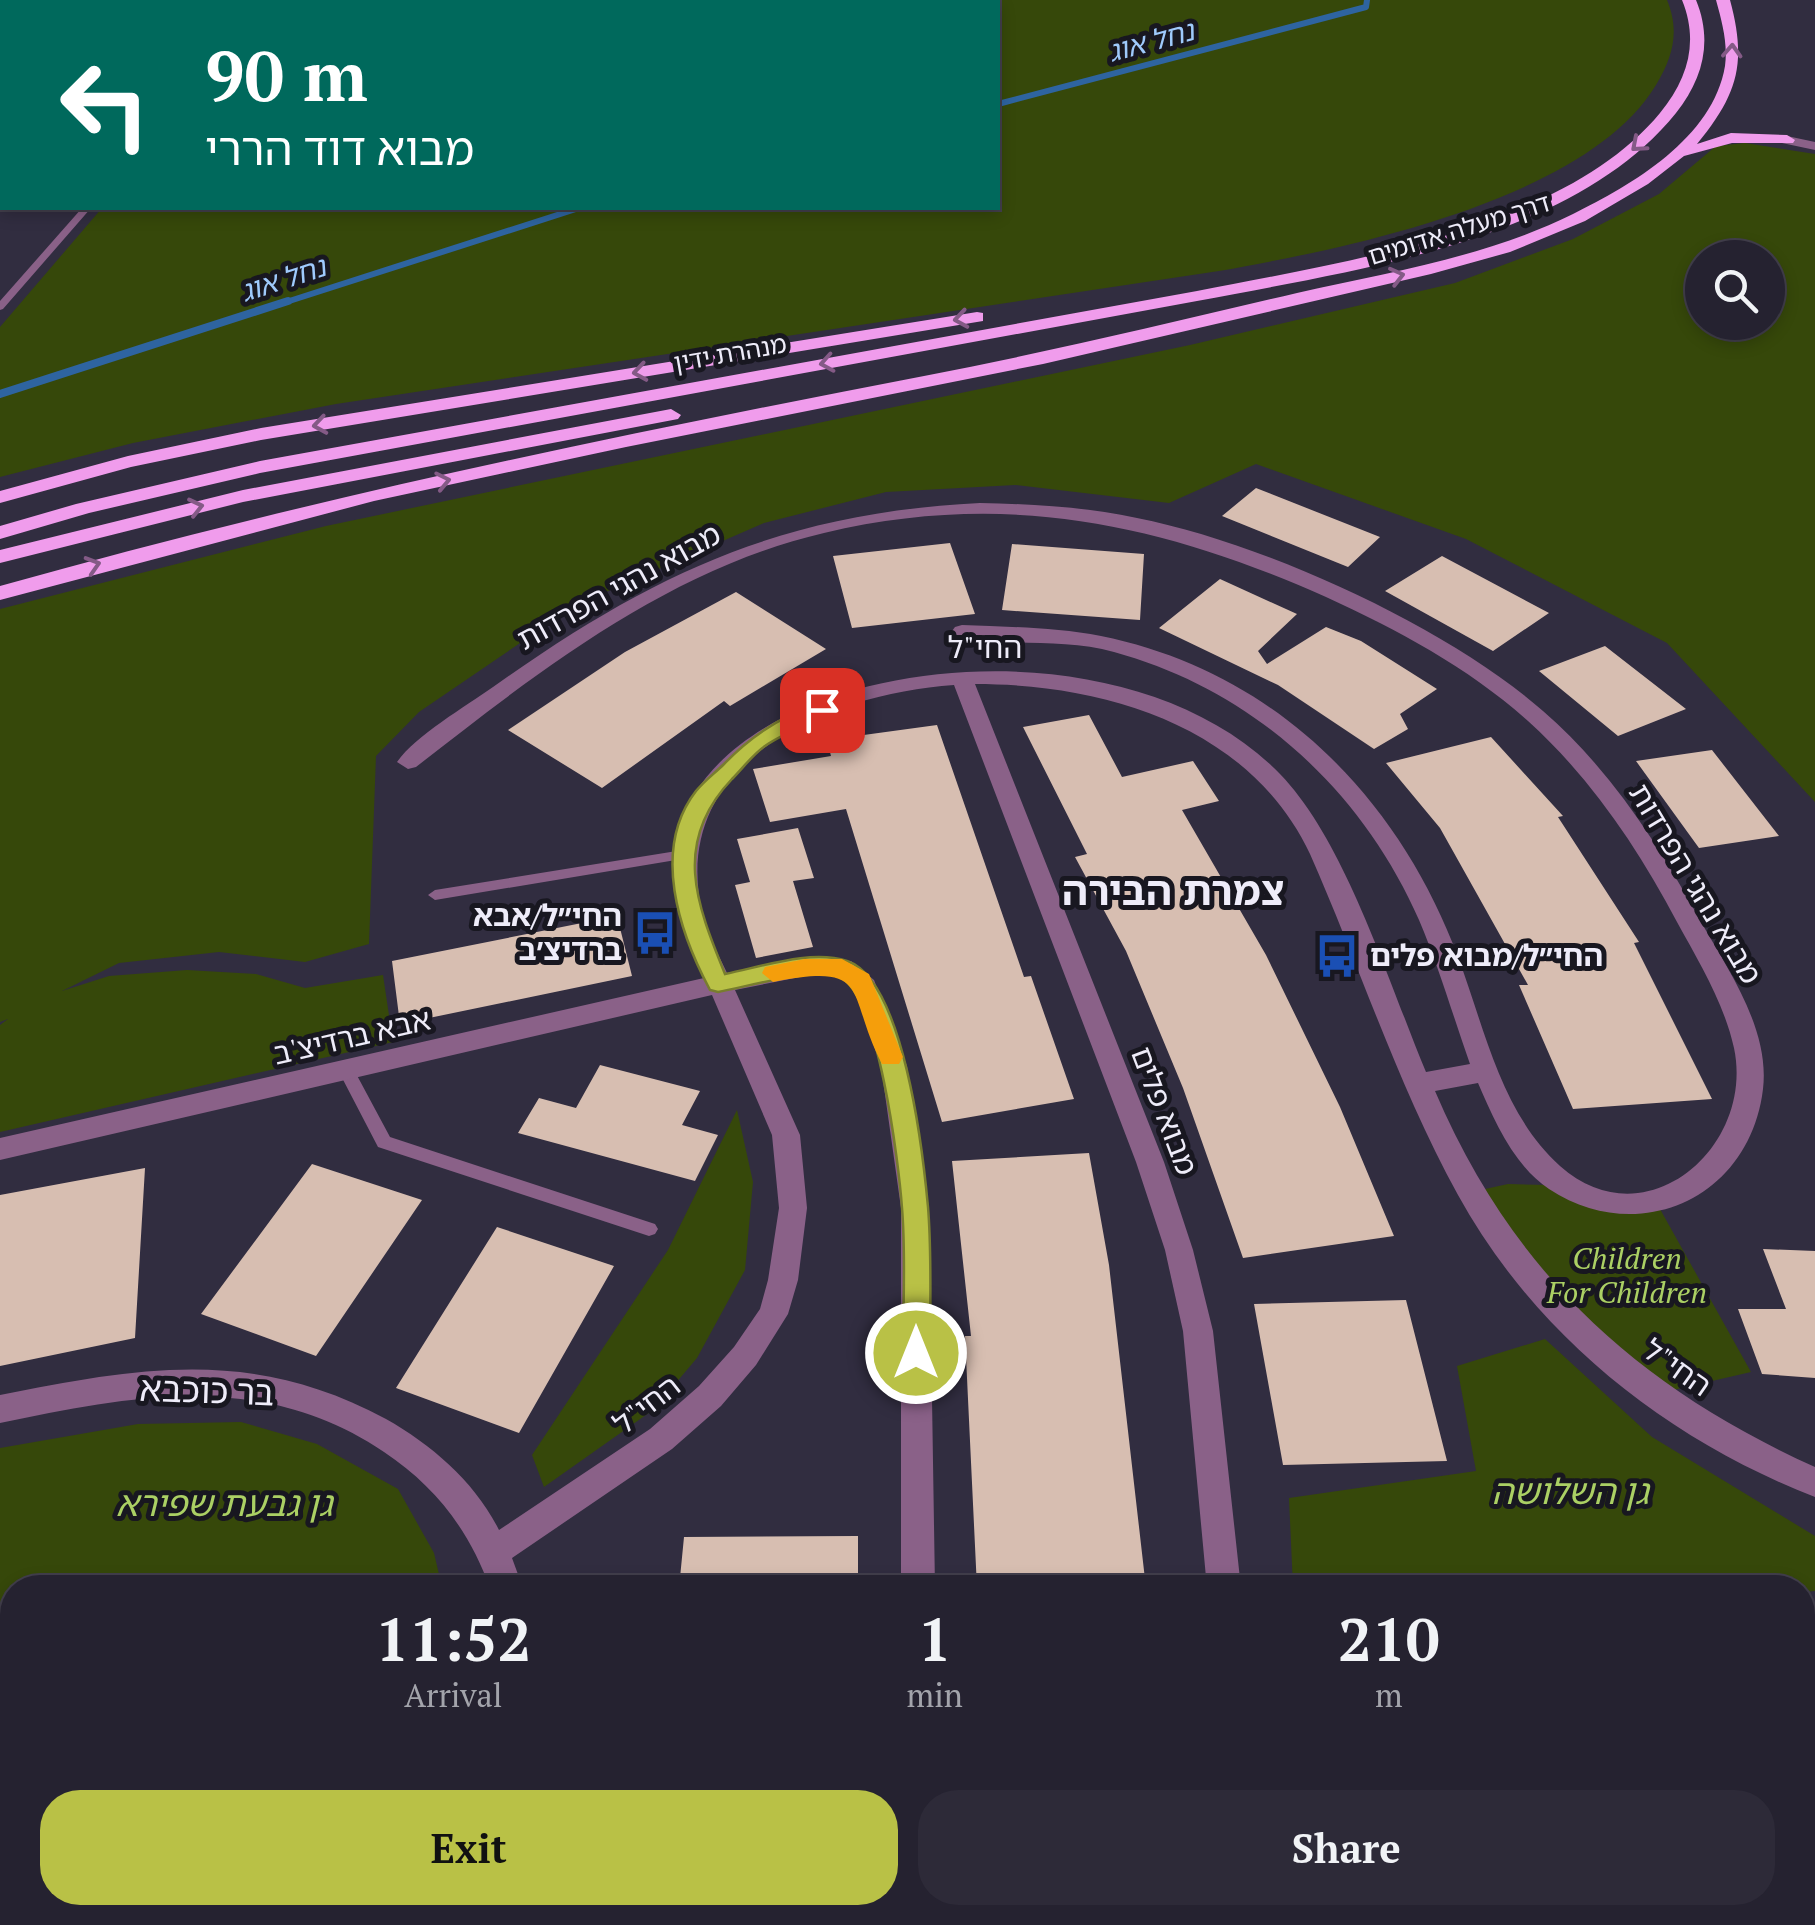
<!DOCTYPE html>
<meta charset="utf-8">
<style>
:root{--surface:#252230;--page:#2d2a38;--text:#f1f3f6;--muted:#a3a4ab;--line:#423f4c;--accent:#b9c146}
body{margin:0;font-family:"PT Serif","Noto Sans Hebrew",serif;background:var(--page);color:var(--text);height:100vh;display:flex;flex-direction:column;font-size:38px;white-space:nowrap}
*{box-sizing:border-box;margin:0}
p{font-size:32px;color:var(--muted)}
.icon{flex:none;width:55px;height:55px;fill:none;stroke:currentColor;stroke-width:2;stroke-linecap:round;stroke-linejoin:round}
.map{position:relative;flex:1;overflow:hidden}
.drawer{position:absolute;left:0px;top:1575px;width:1815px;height:350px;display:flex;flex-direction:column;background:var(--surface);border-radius:40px 40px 0 0;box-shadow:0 5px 15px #0003,0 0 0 2px var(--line)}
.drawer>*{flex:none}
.banner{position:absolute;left:0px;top:0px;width:1000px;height:210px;box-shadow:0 5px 15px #0003,0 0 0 2px var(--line);background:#00695c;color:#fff;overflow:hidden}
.fabs{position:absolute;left:1685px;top:240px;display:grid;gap:20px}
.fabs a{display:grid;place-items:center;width:100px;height:100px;border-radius:50%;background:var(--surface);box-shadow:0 5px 15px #0003,0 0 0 2px var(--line);font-size:50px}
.pin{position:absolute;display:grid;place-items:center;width:85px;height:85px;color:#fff;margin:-42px;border-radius:20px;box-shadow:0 5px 15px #0006}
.me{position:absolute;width:110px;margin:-55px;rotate:0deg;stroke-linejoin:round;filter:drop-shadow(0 0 8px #0008)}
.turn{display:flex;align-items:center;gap:35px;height:210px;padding:0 40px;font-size:45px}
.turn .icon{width:130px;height:130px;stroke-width:2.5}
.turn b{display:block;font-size:70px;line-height:85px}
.eta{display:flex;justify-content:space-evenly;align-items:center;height:170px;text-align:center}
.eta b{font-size:60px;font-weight:800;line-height:70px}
.button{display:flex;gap:20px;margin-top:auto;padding:20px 40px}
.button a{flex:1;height:115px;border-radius:40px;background:var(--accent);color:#111;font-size:40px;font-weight:800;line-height:115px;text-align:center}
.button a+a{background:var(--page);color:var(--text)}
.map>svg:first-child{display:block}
</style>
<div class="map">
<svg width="1815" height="1925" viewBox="0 0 1815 1925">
<rect width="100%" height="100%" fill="#312d40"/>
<path fill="#36480a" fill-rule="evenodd" d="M 731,0 L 1667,0 C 1680,31 1673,57 1656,85 C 1586,201 1343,249 1219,271 L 336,404 L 133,443 L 0,477 L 0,327 L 102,208 L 998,208 L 998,2 L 724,2 Z
M 1745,143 L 1815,154 L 1815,802 L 1667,643 L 1466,539 L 1256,464 L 1169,503 L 1015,485 L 886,492 L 764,523 L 576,605 L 419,712 L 376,756 L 369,944 L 305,962 L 219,952 L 119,963 L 62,991 L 109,976 L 187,970 L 256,974 L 305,988 L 383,975 L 393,1042 L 0,1132 L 0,1025 L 8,1019 L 0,1022 L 0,609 L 326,526 L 1190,345 L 1455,283 L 1573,239 L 1659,194 L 1716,146 ZM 1702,258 L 1768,258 L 1768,322 L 1702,322 Z
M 737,1110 L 753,1182 L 745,1270 L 697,1358 L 653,1410 L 544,1487 L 532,1455 L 668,1250 Z
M 1508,1184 L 1548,1185 L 1660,1209 L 1751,1372 L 1673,1390 L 1573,1310 L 1503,1220 L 1485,1189 Z
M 1545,1339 L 1652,1437 L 1815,1536 L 1815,1591 L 1803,1592 L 1802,1588 L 1293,1587 L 1289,1498 L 1476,1471 L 1457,1366 Z
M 241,1422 L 317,1444 L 398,1489 L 434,1553 L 442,1587 L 12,1588 L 12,1912 L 457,1912 L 457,1925 L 0,1925 L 0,1448 L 138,1424 Z
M 1139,1912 L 1773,1912 L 1777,1925 L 1057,1925 Z"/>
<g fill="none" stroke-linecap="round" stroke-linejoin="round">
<path stroke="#2e64a0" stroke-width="6" d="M 998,104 L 1366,7 L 1367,0
M 280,304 L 579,208"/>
<path stroke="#2e64a0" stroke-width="8" d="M 0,394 L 288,301"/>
</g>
<path fill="#d7beb1" d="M 1256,488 L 1380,537 L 1348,567 L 1222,516 Z
M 950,543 L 975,614 L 852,628 L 833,556 Z
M 1012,544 L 1144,554 L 1140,620 L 1002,610 Z
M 1442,556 L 1549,613 L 1493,651 L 1385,591 Z
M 1220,579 L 1297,614 L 1258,651 L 1267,664 L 1326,627 L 1361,641 L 1437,689 L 1400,714 L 1408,729 L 1374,749 L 1278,685 L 1159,628 Z
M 736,592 L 826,649 L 730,706 L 724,701 L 602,788 L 508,730 L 625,652 Z
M 1605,646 L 1686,709 L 1618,736 L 1539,671 Z
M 1089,715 L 1122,777 L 1193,761 L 1219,801 L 1182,810 L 1266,955 L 1340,1107 L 1394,1236 L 1243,1258 L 1183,1088 L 1126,951 L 1075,857 L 1087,854 L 1023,727 Z
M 937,725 L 1024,977 L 1031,976 L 1074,1099 L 942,1122 L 846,809 L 770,822 L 753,769 L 831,756 L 827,740 Z
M 1491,737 L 1563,816 L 1558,817 L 1639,942 L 1634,943 L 1712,1099 L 1573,1109 L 1519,985 L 1528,985 L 1440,828 L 1386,763 Z
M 1712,750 L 1779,836 L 1699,848 L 1636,761 Z
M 798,828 L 814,878 L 793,881 L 813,947 L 756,958 L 735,885 L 750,882 L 737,839 Z
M 617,916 L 632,976 L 400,1024 L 392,961 Z
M 600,1065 L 700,1091 L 682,1125 L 718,1135 L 695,1181 L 518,1133 L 539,1098 L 576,1108 Z
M 1089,1153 L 1109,1265 L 1146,1588 L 977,1588 L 965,1336 L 971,1336 L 952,1161 Z
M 312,1164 L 422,1200 L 316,1356 L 201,1314 Z
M 145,1168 L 135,1338 L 0,1366 L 0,1195 Z
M 497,1227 L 614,1266 L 519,1433 L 396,1388 Z
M 1763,1249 L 1815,1251 L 1815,1378 L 1762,1374 L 1738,1309 L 1786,1309 Z
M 1406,1300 L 1447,1461 L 1283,1465 L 1254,1304 Z
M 858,1536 L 858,1588 L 679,1588 L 684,1537 Z"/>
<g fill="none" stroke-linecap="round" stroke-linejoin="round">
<path fill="#8a6188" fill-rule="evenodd" d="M 378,0 L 386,0 L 384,2 L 377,2 Z
M 82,208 L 91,208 L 3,309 L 0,310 L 0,301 Z
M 683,850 L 690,855 L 688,858 L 435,900 L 428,895 L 435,890 Z
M 347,1066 L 353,1068 L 390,1137 L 655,1224 L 658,1229 L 655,1234 L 649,1236 L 378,1147 L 339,1072 L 341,1068 Z"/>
<path fill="#8a6188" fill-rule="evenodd" d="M 980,503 C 1033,504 1085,507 1137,518 C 1264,543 1446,626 1543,711 C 1610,769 1659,845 1701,922 C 1729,971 1770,1030 1763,1089 C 1750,1198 1639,1248 1549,1189 C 1514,1166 1494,1120 1478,1083 L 1435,1091 C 1513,1273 1636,1386 1815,1467 L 1815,1497 C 1666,1439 1535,1335 1458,1195 C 1398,1086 1360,967 1310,854 C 1250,727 1107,684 975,684 L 1164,1162 L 1193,1250 L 1213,1331 L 1241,1588 L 1207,1588 L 1183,1331 L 1165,1250 L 1136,1162 L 954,685 C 828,694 665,761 703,916 C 707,935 719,955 727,973 L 805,958 L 851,961 L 874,980 L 907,1066 L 929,1208 L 935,1588 L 901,1588 L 901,1208 L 881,1066 L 858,1000 L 851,986 L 837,976 L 805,976 L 735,990 L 800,1135 L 807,1208 L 798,1280 L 788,1314 L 756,1365 L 721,1406 L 672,1449 L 512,1558 L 523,1588 L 490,1588 C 469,1530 435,1486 384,1452 C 263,1370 134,1395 0,1423 L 0,1395 C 141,1367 253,1347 386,1419 C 432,1445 475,1482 499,1530 L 650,1429 L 699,1386 L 734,1347 L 760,1309 L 768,1280 L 779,1208 L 772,1135 L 712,995 L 0,1160 L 0,1138 L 704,978 C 684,930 665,885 678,832 C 692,779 736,742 782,718 C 926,645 1163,653 1280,774 C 1346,842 1389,984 1426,1072 L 1470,1064 C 1453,1016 1439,967 1419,920 C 1362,790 1253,690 1114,652 C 1062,637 1006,648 955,635 L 952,631 L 955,627 L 962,625 C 1008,627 1055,627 1101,636 C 1274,671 1398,796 1458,957 C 1485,1029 1501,1113 1560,1166 C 1645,1242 1755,1148 1734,1048 C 1724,1003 1699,962 1677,922 C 1638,848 1590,777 1528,721 C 1469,668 1398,630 1326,597 C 1159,523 1006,490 824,533 C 669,569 539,671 416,767 L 408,769 L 397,762 C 416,735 465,707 493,687 C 653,573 782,513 980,503 Z
M 512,1912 L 550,1912 L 550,1925 L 512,1925 Z
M 914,1912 L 952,1912 L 953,1925 L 915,1925 Z"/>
<path fill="#8a6188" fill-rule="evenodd" d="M 1787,136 L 1815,142 L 1815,150 L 1782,143 L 1782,137 Z"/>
<path fill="#f09cec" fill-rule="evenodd" d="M 1682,0 L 1696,0 C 1713,41 1703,79 1676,113 C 1572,242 1351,271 1197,301 L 260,473 L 89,513 L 0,539 L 0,526 L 76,504 L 260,461 L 1197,291 C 1339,263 1564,230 1660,113 C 1688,79 1699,42 1682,0 Z
M 1716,0 L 1730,0 C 1747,63 1738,94 1697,144 L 1731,133 L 1787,135 L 1795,140 L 1793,143 L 1732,143 L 1684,156 L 1648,184 L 1585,221 L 1510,252 L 1431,274 L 1043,364 L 626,447 L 374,501 L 0,600 L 0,586 C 304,500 613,436 924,376 C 1049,352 1173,322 1297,293 C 1390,272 1486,257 1573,214 C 1632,185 1713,138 1725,66 C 1728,43 1722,22 1716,0 Z
M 977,312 L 983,313 L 983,321 L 261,440 L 131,467 L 0,503 L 0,491 L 128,456 L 261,428 Z
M 671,409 L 681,415 L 678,419 L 243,502 L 0,563 L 0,550 L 243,490 Z"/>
</g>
<defs><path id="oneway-chevron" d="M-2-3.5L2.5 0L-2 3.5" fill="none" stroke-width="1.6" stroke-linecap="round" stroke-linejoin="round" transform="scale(2.5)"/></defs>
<g stroke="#845a86">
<use href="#oneway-chevron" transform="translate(1732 51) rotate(-87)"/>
<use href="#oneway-chevron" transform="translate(1638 145) rotate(139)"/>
<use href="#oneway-chevron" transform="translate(1397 276) rotate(-14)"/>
<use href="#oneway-chevron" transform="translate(961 319) rotate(171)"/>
<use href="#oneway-chevron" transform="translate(827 363) rotate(170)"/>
<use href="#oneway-chevron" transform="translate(640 372) rotate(171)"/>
<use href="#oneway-chevron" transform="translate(320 425) rotate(171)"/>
<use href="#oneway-chevron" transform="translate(443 481) rotate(-12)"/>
<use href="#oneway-chevron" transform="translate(196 507) rotate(-13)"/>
<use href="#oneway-chevron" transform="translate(93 565) rotate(-17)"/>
</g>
<path fill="#b9c146" stroke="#787d2e" stroke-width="2.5" d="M 822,703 L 831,710 L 828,714 C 808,724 784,733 765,746 C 753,754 743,768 732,779 C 672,842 696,903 725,974 C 761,967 811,949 847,961 C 904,980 923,1153 928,1207 C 932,1255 930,1305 930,1353 L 926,1362 L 916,1365 L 907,1362 L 903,1353 C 903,1305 906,1255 902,1208 C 899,1166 878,991 839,977 C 812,967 747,987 718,992 L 710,990 C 679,932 651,849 696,791 C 704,781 715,773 724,764 C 750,737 784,714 822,703 Z"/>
<path fill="#f59e0b" d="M 805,959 L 842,959 L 869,974 L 903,1057 L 899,1064 L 882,1064 C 845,993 874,962 773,982 L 762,973 L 765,967 Z"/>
<defs>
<g id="bus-bare" transform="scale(3.45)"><path d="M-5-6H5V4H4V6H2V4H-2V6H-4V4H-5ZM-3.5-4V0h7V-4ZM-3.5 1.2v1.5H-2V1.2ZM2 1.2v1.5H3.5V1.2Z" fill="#1a4fb4" stroke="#181720" stroke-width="2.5" paint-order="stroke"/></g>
</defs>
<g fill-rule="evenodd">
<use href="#bus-bare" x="655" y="933"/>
<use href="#bus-bare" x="1337" y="956"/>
</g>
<g text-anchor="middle" stroke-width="10" stroke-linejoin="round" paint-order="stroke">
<g font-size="25" fill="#eeecf9" stroke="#181720">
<text transform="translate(1459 229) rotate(-17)" y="9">דרך מעלה אדומים</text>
<text transform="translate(730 353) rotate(-10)" y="9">מנהרת ידין</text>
</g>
<g font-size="28" font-style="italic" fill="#9fcafc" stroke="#181720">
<text transform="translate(1151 41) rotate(-15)" y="10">נחל אוג</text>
<text transform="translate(283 279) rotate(-18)" y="10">נחל אוג</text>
</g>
<g font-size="30" fill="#eeecf9" stroke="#181720">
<text transform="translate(619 587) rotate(-29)" y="10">מבוא נהגי הפרדות</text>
<text x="985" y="658">החי"ל</text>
<text transform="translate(1695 884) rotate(59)" y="10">מבוא נהגי הפרדות</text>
<text transform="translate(352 1037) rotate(-13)" y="10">אבא ברדיצ'ב</text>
<text transform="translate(1164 1111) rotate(69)" y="10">מבוא פלים</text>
<text transform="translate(1677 1368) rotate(35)" y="10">החי"ל</text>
<text transform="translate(647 1405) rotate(-38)" y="10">החי"ל</text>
</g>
<g font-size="30" font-weight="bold" fill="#eeecf9" stroke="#181720" text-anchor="end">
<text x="622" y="926">החי״ל/אבא<tspan x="622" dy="34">ברדיצ׳ב</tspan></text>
<text x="1370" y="966" text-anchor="start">החי״ל/מבוא פלים</text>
</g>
<g font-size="30" font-style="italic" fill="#abd064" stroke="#181720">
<text x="1627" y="1269">Children<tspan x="1627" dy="34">For Children</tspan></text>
</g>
<g font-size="35" fill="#eeecf9" stroke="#181720">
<text transform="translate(207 1391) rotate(2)" y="12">בר כוכבא</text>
</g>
<g font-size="35" font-style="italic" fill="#abd064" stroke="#181720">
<text x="1570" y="1504">גן השלושה</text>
<text x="224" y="1516">גן גבעת שפירא</text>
</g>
<g font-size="40" font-weight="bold" fill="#eeecf9" stroke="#181720">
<text x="1173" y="905">צמרת הבירה</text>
</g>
</g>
</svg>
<div class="fabs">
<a><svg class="icon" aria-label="search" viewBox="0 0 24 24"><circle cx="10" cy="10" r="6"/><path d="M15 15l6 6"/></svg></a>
</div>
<div class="pin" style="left:822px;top:710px;background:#d93025"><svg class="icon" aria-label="arrive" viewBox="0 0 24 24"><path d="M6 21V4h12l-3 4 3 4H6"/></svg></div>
<svg class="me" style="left:916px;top:1353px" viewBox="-20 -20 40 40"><circle r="17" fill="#b9c146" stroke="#fff" stroke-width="3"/><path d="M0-11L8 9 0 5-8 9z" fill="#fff"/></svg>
<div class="banner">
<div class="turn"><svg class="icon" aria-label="left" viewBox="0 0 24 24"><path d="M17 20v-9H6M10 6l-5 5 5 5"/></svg><div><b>90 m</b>מבוא דוד הררי</div></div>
</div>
<section class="drawer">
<div class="eta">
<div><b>11:52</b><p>Arrival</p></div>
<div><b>1</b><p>min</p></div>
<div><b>210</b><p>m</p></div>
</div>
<div class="button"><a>Exit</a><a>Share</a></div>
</section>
</div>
